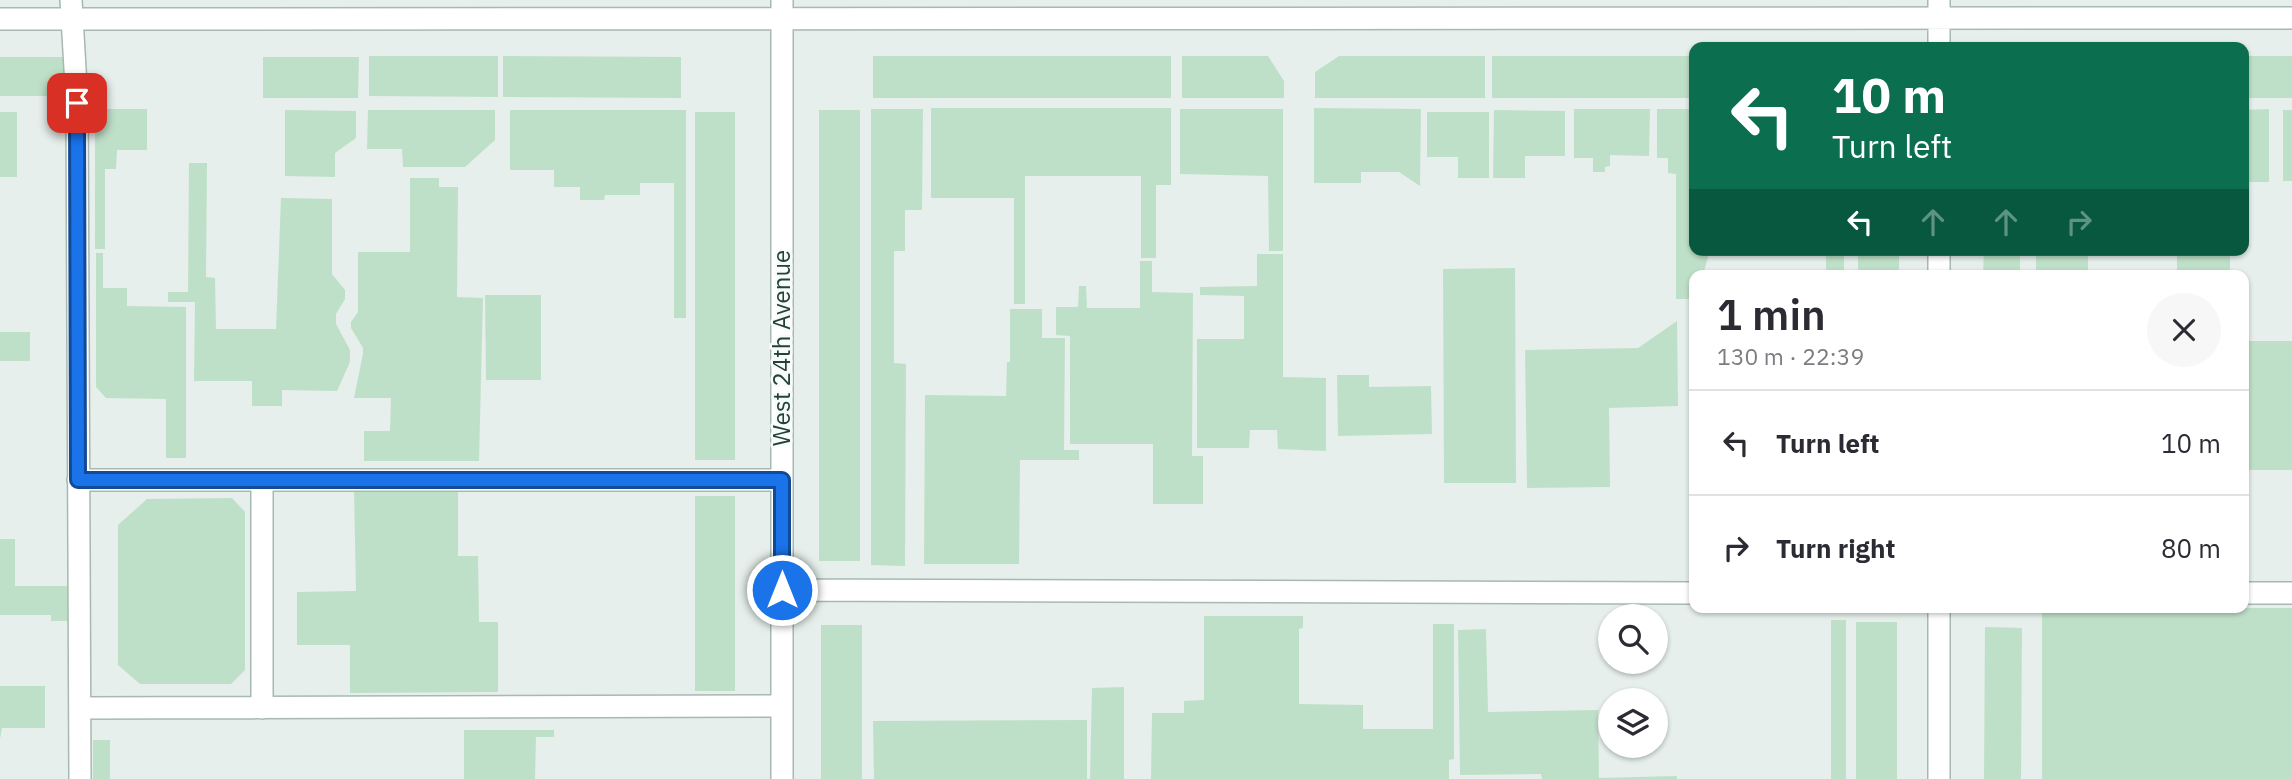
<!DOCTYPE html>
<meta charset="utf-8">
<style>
:root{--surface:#fff;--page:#f7f7f7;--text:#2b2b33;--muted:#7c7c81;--line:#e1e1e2}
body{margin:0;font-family:"IBM Plex Sans",sans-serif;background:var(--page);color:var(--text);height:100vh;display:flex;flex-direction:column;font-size:26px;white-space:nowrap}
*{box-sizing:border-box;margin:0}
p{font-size:23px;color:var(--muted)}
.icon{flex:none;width:38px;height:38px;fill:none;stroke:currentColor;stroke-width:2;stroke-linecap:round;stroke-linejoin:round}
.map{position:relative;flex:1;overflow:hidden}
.details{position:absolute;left:1689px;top:270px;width:560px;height:343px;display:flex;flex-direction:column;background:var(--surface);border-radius:14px;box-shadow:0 2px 5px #0004}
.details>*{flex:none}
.guide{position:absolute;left:1689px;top:42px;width:560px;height:214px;border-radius:14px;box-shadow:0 2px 5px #0004;background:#0b6e4f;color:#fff;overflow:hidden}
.fabs{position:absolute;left:1598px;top:604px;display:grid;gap:14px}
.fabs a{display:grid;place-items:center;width:70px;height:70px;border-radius:50%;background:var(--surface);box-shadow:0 2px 5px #0004;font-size:35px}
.pin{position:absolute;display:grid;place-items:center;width:60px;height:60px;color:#fff;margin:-30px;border-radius:14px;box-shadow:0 4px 10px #0006}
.me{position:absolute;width:77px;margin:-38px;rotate:0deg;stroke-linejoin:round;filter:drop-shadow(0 0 5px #0008)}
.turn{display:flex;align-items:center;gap:24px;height:147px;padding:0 28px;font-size:32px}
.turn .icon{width:91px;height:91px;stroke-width:2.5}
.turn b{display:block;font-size:49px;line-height:60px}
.lanes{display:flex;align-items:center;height:66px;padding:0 28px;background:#0003;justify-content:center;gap:35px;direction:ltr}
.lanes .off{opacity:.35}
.round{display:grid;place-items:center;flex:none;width:74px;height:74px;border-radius:37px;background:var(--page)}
.head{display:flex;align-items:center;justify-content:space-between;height:119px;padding:0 28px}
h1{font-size:42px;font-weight:600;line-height:52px}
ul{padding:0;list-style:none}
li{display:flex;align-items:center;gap:21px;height:105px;padding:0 28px;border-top:2px solid var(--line)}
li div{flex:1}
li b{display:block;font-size:26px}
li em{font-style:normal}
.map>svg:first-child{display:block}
</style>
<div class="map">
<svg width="2292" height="779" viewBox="0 0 2292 779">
<rect width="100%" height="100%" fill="#e6efeb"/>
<path fill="#bfe0c8" d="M 369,56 L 498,56 L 498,97 L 369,96 Z
M 503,56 L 681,57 L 681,98 L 503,97 Z
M 873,56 L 1171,56 L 1171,98 L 873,98 Z
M 1182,56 L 1268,56 L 1284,81 L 1284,98 L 1182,98 Z
M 1339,56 L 1485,56 L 1485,98 L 1315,98 L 1315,72 Z
M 1492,56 L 1694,56 L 1694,98 L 1492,98 Z
M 2244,56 L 2292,56 L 2292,98 L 2244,98 Z
M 0,57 L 65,57 L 65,96 L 0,96 Z
M 359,57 L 358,98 L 263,98 L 263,57 Z
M 931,108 L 1171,108 L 1171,185 L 1156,185 L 1156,258 L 1141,258 L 1141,176 L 1025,176 L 1025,304 L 1014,304 L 1014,198 L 931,198 Z
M 1314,108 L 1421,109 L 1420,186 L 1399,172 L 1361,172 L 1361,183 L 1314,183 Z
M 95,109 L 147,109 L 147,150 L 117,150 L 116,169 L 105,169 L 105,249 L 95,249 Z
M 871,109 L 923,109 L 922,210 L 905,210 L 905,251 L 894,251 L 894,363 L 906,364 L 905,566 L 871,565 Z
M 1180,109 L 1283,109 L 1283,251 L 1269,251 L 1268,176 L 1180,174 Z
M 1574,109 L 1650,109 L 1649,156 L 1610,155 L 1610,166 L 1605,167 L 1605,172 L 1593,172 L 1593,158 L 1574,158 Z
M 1657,109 L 1694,109 L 1694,250 L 1710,250 L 1703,275 L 1694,275 L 1694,299 L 1676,299 L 1676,174 L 1668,173 L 1668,158 L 1657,158 Z
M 2269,109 L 2269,182 L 2244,182 L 2244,110 Z
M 285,110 L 356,111 L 356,138 L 335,153 L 335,177 L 285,176 Z
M 368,110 L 495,110 L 495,140 L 465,167 L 403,167 L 402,149 L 367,149 Z
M 510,110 L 686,110 L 686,318 L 674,318 L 674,183 L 640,183 L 640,195 L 605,195 L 604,200 L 580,200 L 580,187 L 554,187 L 554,170 L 510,170 Z
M 819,110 L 860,110 L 860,561 L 819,561 Z
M 1494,110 L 1565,111 L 1565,156 L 1525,156 L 1525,178 L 1493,178 Z
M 2283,110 L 2292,110 L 2292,181 L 2283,181 Z
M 0,112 L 17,112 L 17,177 L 0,177 Z
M 695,112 L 735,112 L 735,460 L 695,460 Z
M 1427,112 L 1489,112 L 1489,178 L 1458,178 L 1458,157 L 1427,157 Z
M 189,163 L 207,163 L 206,277 L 215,278 L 216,329 L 276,329 L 281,198 L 332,199 L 332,274 L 345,290 L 345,299 L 336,314 L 336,324 L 350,350 L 350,362 L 337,391 L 282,390 L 282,406 L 252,406 L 252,381 L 194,381 L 195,302 L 168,302 L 168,292 L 188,292 Z
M 410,178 L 439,178 L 439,187 L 458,187 L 457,297 L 483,298 L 479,461 L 364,461 L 364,431 L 390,431 L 391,398 L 354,398 L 363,354 L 363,348 L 351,328 L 351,322 L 358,312 L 358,252 L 410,252 Z
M 1826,250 L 1844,250 L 1844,275 L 1826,275 Z
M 1858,250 L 1899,250 L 1899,271 L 1858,271 Z
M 1984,250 L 2020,250 L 2020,275 L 1983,275 Z
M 2036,250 L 2099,250 L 2099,252 L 2088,252 L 2088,275 L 2036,275 Z
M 2177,250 L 2230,250 L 2230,275 L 2177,275 Z
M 96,253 L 103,253 L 103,288 L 127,288 L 127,306 L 186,307 L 186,458 L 166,458 L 166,399 L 106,398 L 96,387 Z
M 1257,254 L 1283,254 L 1283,377 L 1326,378 L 1326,451 L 1278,449 L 1277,430 L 1250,430 L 1249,448 L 1197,448 L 1197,339 L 1244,339 L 1244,296 L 1200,295 L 1200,287 L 1257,286 Z
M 1140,261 L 1152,261 L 1152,292 L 1193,293 L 1192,456 L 1203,456 L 1203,504 L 1153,504 L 1153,444 L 1070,444 L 1070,336 L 1056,335 L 1056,307 L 1078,307 L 1079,286 L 1086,286 L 1087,308 L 1140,308 Z
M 1515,268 L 1516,483 L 1444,483 L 1443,269 Z
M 485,295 L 541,295 L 541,380 L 486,380 Z
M 1010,309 L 1042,309 L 1042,338 L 1065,338 L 1064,450 L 1079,450 L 1079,460 L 1020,460 L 1019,564 L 924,564 L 925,395 L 1006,396 L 1007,362 L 1010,362 Z
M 1677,321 L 1678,406 L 1609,408 L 1610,487 L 1527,488 L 1525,350 L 1638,348 Z
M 0,332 L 30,332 L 30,361 L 0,361 Z
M 2244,341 L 2292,341 L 2292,470 L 2244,470 Z
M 1337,375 L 1369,375 L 1369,387 L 1431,386 L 1432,434 L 1338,436 Z
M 354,491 L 458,491 L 458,556 L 478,556 L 479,622 L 498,622 L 498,692 L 350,693 L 350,645 L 297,645 L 297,592 L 356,591 Z
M 695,496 L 735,496 L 735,691 L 695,691 Z
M 232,498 L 245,512 L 245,670 L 231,684 L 140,684 L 118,665 L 118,525 L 147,499 Z
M 0,539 L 15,539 L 15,586 L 68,586 L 68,621 L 51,621 L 51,615 L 0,615 Z
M 2042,608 L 2292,608 L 2292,779 L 2042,779 Z
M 1204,616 L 1303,616 L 1303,628 L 1299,629 L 1299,704 L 1363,705 L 1363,729 L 1433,729 L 1433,624 L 1454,624 L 1454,759 L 1449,760 L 1449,779 L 1151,779 L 1152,713 L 1184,713 L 1184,701 L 1204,700 Z
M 1831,620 L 1846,620 L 1846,779 L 1831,779 Z
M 1856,622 L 1897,622 L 1897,779 L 1856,779 Z
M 821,625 L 862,625 L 862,779 L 821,779 Z
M 1985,627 L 2022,628 L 2021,779 L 1984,779 Z
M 1486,629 L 1488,712 L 1598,710 L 1599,778 L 1677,776 L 1677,779 L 1542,779 L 1541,774 L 1460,775 L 1458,630 Z
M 0,686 L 45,686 L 45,728 L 2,728 L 0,739 Z
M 1124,687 L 1124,779 L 1090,779 L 1092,688 Z
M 1087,720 L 1087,779 L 874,779 L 873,721 Z
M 464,730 L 554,730 L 554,737 L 536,737 L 535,779 L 464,779 Z
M 93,740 L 110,740 L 110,779 L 93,779 Z"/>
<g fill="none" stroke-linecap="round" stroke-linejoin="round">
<g stroke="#a8b8b2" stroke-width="24">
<path id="minor" d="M 71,0 L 77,103 L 80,779
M 1939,0 L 1939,47
M 0,19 L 2292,18
M 1939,250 L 1939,275
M 78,480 L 782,480
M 262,480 L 262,708
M 782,590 L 1694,593
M 2244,593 L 2292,593
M 1939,607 L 1939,779
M 80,708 L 782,706
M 782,779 L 782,0"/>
</g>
<use href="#minor" stroke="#fff" stroke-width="21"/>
</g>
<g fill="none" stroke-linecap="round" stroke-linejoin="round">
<g stroke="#114b97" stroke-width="18">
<path id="route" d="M 77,103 L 78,480 L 782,480 L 782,590"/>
</g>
<use href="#route" stroke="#1a73e8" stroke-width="12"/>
</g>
<g text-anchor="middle" stroke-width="5" stroke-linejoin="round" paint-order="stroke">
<g font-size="24" fill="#24423a" stroke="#f7fbf9">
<text transform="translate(782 348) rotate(-90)" y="8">West 24th Avenue</text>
</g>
</g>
</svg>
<div class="fabs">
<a><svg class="icon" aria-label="search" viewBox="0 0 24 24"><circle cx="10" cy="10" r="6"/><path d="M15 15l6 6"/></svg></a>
<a><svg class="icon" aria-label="layers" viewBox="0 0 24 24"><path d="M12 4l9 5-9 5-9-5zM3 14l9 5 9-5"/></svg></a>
</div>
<div class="pin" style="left:77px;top:103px;background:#d93025"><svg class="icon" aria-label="arrive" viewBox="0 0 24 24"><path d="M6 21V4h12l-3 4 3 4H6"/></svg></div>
<svg class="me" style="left:782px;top:590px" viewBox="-20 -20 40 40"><circle r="17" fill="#1a73e8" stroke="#fff" stroke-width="3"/><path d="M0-11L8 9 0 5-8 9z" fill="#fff"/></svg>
<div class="guide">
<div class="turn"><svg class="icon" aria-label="left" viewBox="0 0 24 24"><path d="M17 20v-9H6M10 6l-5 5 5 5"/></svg><div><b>10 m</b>Turn left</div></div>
<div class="lanes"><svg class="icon" aria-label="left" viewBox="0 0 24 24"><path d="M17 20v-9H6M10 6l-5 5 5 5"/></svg><svg class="icon off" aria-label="ahead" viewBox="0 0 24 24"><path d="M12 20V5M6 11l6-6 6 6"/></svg><svg class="icon off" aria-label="ahead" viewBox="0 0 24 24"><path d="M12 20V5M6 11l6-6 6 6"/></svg><svg class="icon off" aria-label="right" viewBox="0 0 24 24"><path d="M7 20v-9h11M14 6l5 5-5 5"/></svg></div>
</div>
<section class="details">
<div class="head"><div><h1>1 min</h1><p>130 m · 22:39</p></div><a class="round"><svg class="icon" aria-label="close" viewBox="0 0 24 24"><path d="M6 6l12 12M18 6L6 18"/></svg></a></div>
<ul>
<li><svg class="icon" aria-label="left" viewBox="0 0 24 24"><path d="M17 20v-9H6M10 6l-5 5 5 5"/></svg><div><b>Turn left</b></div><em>10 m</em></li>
<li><svg class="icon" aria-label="right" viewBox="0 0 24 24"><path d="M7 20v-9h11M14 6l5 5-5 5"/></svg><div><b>Turn right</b></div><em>80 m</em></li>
</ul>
</section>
</div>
